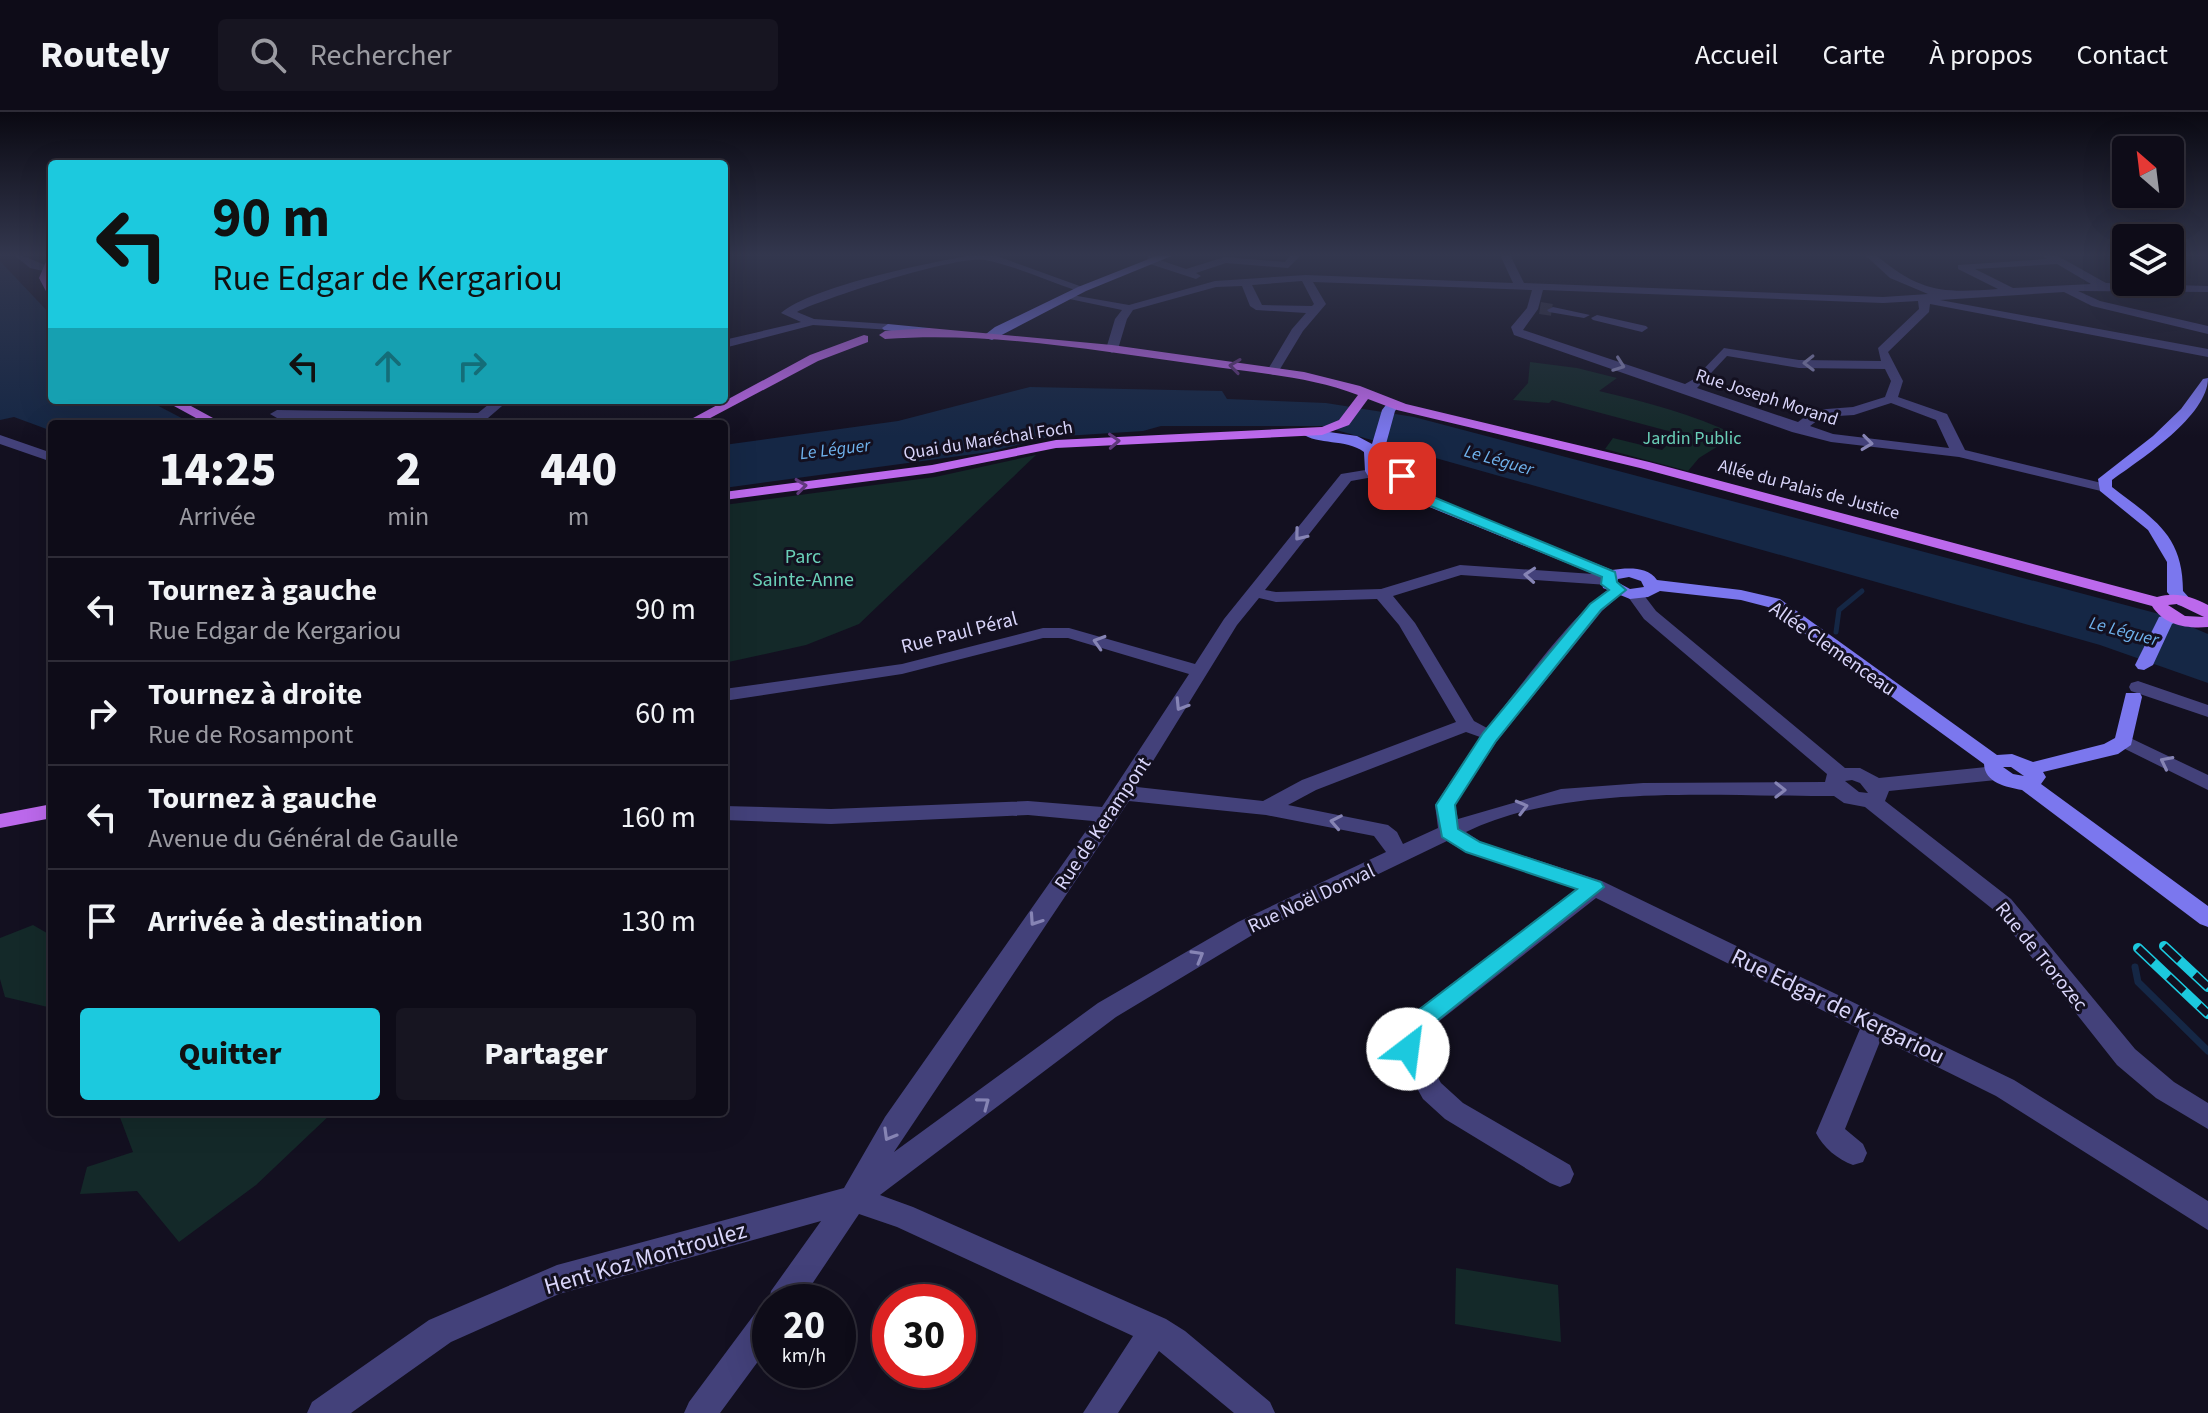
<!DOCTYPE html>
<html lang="fr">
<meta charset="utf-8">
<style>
:root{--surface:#0e0c18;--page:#171521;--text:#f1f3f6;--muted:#9b9ba2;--line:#2e2c37;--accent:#1cc9de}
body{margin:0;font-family:"Source Sans 3",sans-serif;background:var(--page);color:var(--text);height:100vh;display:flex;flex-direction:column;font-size:30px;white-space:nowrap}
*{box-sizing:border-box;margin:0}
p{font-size:26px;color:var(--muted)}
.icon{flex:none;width:44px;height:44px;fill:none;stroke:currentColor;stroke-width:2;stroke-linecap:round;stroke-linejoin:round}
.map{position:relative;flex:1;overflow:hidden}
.side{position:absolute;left:48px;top:308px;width:680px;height:696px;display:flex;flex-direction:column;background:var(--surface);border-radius:8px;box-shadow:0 8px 32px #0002,0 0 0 2px var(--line)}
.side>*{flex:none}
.top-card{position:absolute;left:48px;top:48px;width:680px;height:244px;border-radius:8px;box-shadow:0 8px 32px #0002,0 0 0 2px var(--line);background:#1cc9de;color:#111;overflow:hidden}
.needle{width:52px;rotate:332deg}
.tools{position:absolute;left:2112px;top:24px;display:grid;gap:16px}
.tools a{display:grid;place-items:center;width:72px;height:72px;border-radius:8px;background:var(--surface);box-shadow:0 8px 32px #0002,0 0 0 2px var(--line);font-size:40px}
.speed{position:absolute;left:752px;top:1172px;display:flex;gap:16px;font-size:40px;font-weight:700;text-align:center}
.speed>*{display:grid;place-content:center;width:104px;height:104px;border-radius:50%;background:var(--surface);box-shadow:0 8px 32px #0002,0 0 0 2px var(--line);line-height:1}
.speed small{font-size:20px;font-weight:400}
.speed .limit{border:12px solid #d22;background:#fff;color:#111}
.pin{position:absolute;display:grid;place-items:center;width:68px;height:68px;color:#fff;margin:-34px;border-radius:16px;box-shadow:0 4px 12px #0006}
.me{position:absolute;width:88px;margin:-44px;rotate:30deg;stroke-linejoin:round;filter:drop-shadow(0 0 6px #0008)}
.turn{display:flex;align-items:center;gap:28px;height:168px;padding:0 32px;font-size:36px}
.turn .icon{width:104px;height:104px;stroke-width:2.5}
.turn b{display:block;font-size:56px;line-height:68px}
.lanes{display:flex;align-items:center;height:76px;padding:0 32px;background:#0003;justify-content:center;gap:40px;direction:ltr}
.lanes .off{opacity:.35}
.eta{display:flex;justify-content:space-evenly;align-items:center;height:136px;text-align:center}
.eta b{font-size:48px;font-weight:800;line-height:56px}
.button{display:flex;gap:16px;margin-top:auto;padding:16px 32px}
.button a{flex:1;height:92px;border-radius:8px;background:var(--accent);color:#111;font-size:32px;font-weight:800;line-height:92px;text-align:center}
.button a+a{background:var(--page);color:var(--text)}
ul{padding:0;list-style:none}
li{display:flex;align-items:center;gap:24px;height:104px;padding:0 32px;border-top:2px solid var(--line)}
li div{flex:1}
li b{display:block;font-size:30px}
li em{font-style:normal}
header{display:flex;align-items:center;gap:48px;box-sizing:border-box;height:112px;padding:0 40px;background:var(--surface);border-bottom:2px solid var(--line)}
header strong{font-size:38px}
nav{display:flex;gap:44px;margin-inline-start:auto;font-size:28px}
.search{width:560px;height:72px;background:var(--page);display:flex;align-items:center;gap:20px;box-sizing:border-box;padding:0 28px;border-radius:8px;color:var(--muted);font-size:30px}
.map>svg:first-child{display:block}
</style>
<header>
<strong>Routely</strong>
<div class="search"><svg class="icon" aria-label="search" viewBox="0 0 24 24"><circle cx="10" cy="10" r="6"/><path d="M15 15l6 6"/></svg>Rechercher</div>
<nav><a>Accueil</a><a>Carte</a><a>À propos</a><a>Contact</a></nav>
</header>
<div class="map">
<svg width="2208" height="1301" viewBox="0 0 2208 1301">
<rect width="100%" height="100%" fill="#131020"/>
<path fill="#142929" d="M 1530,250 L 1577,256 L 1617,266 L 1599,279 C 1646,290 1692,302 1736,323 L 1699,346 L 1688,359 L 1605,337 L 1613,326 L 1662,338 L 1671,329 L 1672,320 L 1552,288 L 1549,291 L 1513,288 L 1528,271 Z
M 1036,343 L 859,512 L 806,533 L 724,551 L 724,393 L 935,365 Z
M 33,813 L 52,824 L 52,896 L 5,885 L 0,867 L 0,826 Z
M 118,1000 L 333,1000 L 256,1073 L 179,1130 L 137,1079 L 80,1082 L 87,1055 L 133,1040 Z
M 1456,1156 L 1558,1173 L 1561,1230 L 1455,1212 Z"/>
<path fill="#152745" d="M 0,149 L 52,204 L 52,288 L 147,288 L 193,312 L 52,312 L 52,319 L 14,305 L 0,308 Z
M 1030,275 L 1222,279 L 1227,287 L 1326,291 L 1414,305 L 2163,503 L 2208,522 L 2208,571 L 2100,533 L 1322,314 L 1161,314 L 1143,319 L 1049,325 L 989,340 L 724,376 L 724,333 L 898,309 Z"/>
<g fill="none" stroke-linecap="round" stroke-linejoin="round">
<path stroke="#152745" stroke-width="5" d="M 1836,520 L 1839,498 L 1862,479"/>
<path stroke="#152745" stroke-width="7" d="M 2135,855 L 2138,870 L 2208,939"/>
<path stroke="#312e41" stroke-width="12" stroke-dasharray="12 6" stroke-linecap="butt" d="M 1540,196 L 1553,198"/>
<path fill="#43417a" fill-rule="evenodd" d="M 14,143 C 28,143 38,152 52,155 L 52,161 L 30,156 Z
M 972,143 L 994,143 L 1088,177 L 1078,179 C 1048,169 1016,154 985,148 C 958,143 824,186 797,200 L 814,207 L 888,212 L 894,216 L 892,218 L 813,213 L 724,236 L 724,228 L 801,210 L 781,201 C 813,174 928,151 972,143 Z
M 1148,143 L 1158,143 L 1157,147 L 1186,157 L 1225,145 L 1285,150 L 1290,143 L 1301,143 L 1288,156 L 1226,151 L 1196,161 L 1201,164 L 1196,167 L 1147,151 Z
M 1500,143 L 1510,143 L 1524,171 L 1883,185 L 1928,182 L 1890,166 L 1865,143 L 1876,143 C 1921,181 1943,181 1998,177 L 1958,157 L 1958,153 L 2047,147 L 2043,143 L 2056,143 L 2106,171 L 2208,174 L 2208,180 L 2078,179 L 2100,189 L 2208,214 L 2208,222 L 2092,194 L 2064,180 L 1940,188 L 2208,237 L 2208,245 L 1930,192 L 1929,200 L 1888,240 L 1903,269 L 1898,285 L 1947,302 L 1965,338 L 2110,373 L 2110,379 L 2105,380 L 1959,345 L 1831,330 L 1792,320 L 1514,223 L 1511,215 L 1527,196 L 1532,178 L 1313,170 L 1326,192 L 1303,219 L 1277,262 L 1273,263 L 1267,259 L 1292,217 L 1306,201 L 1256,198 L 1250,194 L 1242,174 L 1216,175 L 1133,198 L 1127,207 L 1118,237 L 1112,241 L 1106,237 L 1115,207 L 1122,198 L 1060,185 L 1066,182 L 1129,193 L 1215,169 L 1306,163 L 1513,171 ZM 2057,152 L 2091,172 L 2013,176 L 1975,157 ZM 1302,169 L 1314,192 L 1312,194 L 1262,193 L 1252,173 ZM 1543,178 L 1883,191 L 1918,189 L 1919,197 L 1878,236 L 1881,249 L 1799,248 L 1724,236 L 1694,267 L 1685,272 L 1523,218 L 1538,197 ZM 1727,244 L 1799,256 L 1885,257 L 1891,269 L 1885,285 L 1853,295 L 1814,298 L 1798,310 L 1697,276 ZM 1891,291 L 1936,308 L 1949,336 L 1833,322 L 1810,314 L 1822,305 L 1854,303 Z
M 1553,195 L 1590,203 L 1584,206 L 1549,200 L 1547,198 Z
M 1597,203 L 1646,214 L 1648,216 L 1642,220 L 1593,208 L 1591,206 Z
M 494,288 L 509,288 L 481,312 L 466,312 L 469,309 L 277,306 L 270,302 L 277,298 L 478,301 Z
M 0,323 L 52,341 L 52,350 L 0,332 Z
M 1396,353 L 1401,354 L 1401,360 L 1351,369 L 1265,478 L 1276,480 L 1381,477 L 1460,453 L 1608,463 L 1616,468 L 1608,473 L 1461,463 L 1393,484 L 1415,511 L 1474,609 L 1487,616 C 1511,587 1587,481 1618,473 L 1626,478 L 1602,499 L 1497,629 L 1455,693 L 1458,707 L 1561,677 L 1643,671 L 1825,670 L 1827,662 L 1644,507 L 1626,482 L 1634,477 L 1640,478 L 1656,499 L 1845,656 L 1860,656 L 1879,666 L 1996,654 L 2003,656 L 2006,661 L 2003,666 L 1996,668 L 1889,679 L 1885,689 L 2011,787 L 2135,937 L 2174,970 L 2208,991 L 2208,1017 L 2156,986 L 2117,953 L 1995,799 L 1865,695 L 1844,691 L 1834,684 C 1721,685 1569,670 1466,720 L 1481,730 L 1602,769 L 2014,968 L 2208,1089 L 2208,1118 L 1996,984 L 1881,927 L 1845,1017 L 1863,1032 L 1867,1041 L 1863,1050 L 1853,1053 C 1838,1048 1823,1035 1816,1021 L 1860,917 L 1596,786 L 1424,921 L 1421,936 L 1441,971 L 1463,991 L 1570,1053 L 1574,1062 L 1570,1071 L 1560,1075 L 1550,1071 L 1445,1007 L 1423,987 L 1395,937 L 1403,909 L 1576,777 L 1465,740 L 1447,729 L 1254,822 L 1116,905 L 880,1083 L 913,1095 L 1166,1207 L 1185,1219 L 1270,1290 L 1275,1301 L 1234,1301 L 1159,1239 L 1118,1301 L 1083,1301 L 1133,1224 L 897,1115 L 859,1102 L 800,1190 L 770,1190 L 770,1233 L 720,1301 L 684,1301 L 689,1290 L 759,1196 L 768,1193 L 771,1179 L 821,1109 L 559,1182 L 451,1230 L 351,1301 L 307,1301 L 312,1290 L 429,1208 L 557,1153 L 844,1076 L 885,1005 L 1093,709 L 1028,703 L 831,712 L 724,708 L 724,694 L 831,697 L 1028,689 L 1102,695 L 1189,562 L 1068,526 L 1043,526 L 902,562 L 724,589 L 724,577 L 902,552 L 1043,516 L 1069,516 L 1195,552 L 1224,507 L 1341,362 ZM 1259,486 L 1276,490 L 1377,487 L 1399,513 L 1456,610 L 1302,668 L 1263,689 L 1137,675 L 1237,513 ZM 1466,620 L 1480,625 L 1435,693 L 1438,716 L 1403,732 L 1397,720 L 1388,713 L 1288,693 L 1316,678 ZM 1852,668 L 1860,671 L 1868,681 L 1859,680 L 1845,669 ZM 1129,689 L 1266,703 L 1374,724 L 1386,740 L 1238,810 L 1098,891 L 894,1040 Z
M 2138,569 L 2208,593 L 2208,605 L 2131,579 L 2129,575 L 2131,571 Z
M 2124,623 L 2208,663 L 2208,678 L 2117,633 L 2114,629 Z"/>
<path fill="#7b77ee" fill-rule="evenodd" d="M 1159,143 L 1174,143 L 1086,179 L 992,228 L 982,225 L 995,215 L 1078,175 Z
M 888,212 L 929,216 L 935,220 L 929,224 L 884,218 L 882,216 Z
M 2208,266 C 2208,304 2141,347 2112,368 L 2112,375 C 2153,407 2183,422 2183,479 L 2192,489 L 2184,494 L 2178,493 L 2167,480 L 2167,450 L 2148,418 L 2100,379 L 2098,367 L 2153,324 L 2181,297 L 2203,267 Z
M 1389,289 L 1401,292 L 1395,299 L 1386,332 L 1425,383 L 1612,458 C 1627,456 1647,454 1657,468 L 1741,478 L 1780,487 L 1997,643 L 2012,642 L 2033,650 L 2104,632 L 2115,626 L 2126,581 L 2140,581 L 2142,585 L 2131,633 L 2118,642 L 2043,660 L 2046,665 L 2041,672 L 2208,794 L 2208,815 L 2200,812 L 2022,678 C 2006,675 1985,671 1984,652 L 1768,495 L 1741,488 L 1660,479 L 1648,485 L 1630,487 L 1603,476 L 1601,465 L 1373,372 L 1365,359 L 1364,340 C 1345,326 1319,334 1301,321 L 1308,317 L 1357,324 L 1372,332 L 1382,298 ZM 1378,340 L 1405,374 C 1384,366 1379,363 1378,340 ZM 1629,465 L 1641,469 L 1644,475 L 1630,477 L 1617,470 L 1618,467 ZM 2003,655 L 2011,655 L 2024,664 L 2013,662 Z
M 2174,501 L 2183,506 L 2172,512 L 2153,553 L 2144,558 L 2138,557 L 2135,553 L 2159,505 Z"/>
<path fill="#bc69ec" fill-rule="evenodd" d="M 52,144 L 49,166 L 52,184 L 48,183 L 39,166 L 47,147 Z
M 929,216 L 1112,233 L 1304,260 L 1360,274 L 1406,292 L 1649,350 L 2157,485 C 2176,480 2191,484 2208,493 L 2208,515 C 2187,517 2164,513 2152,494 L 1640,356 L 1397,298 L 1368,287 L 1349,313 L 1322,323 L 1056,336 L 932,361 L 724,388 L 724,380 L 932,353 L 1056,328 L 1322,315 L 1339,308 L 1358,283 C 1309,264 1253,261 1202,253 C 1098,239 990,219 885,227 L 879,223 L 885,219 ZM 2177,492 L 2204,505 L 2185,504 L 2168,493 Z
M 864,223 L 868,224 L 868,230 L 818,249 L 699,312 L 682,312 L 810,243 Z
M 163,288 L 180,288 L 224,312 L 207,312 Z
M 52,692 L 52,706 L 0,716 L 0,702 Z"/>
<g stroke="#1cc9de" stroke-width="10">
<path id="rail" d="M 2164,834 L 2208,875
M 2138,836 L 2208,902"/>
</g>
<use href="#rail" stroke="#131020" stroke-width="7" stroke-dasharray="21" stroke-linecap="butt"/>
</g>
<defs><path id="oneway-chevron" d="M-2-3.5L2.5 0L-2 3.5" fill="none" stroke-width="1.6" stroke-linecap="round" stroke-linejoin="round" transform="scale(2)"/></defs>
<g stroke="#8684b4">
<use href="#oneway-chevron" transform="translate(1809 251) rotate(179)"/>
<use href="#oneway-chevron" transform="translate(1619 253) rotate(20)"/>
<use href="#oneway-chevron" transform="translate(1867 331) rotate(7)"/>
<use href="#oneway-chevron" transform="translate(1300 423) rotate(129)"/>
<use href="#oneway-chevron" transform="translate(1530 463) rotate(-176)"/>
<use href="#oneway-chevron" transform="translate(1099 530) rotate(-163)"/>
<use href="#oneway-chevron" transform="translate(1181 593) rotate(122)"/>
<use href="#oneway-chevron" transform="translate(2166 650) rotate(-153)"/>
<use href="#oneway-chevron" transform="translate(1780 678)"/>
<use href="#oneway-chevron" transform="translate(1522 695) rotate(-15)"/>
<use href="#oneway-chevron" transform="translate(1336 710) rotate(-169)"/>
<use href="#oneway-chevron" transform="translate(1035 808) rotate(124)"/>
<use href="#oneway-chevron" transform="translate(1198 844) rotate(-30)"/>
<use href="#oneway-chevron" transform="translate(984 991) rotate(-37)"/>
<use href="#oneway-chevron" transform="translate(889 1023) rotate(120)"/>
</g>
<g stroke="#5f387c">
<use href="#oneway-chevron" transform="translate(1235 254) rotate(-172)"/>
<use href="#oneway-chevron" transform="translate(1114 329) rotate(-3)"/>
<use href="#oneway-chevron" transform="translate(801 374) rotate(-7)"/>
</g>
<linearGradient id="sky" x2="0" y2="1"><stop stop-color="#0a0912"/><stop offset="0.44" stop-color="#33374e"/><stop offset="1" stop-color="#33374e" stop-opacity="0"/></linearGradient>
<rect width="2208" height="325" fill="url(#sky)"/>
<path fill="#1cc9de" stroke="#128390" stroke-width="2" d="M 1397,361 L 1407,361 L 1426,382 L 1615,460 L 1617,470 L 1626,478 L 1601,498 L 1496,629 L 1455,693 L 1458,717 L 1480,730 L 1601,770 L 1604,775 L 1423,920 L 1416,944 L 1408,947 L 1400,944 L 1396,937 L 1404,909 L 1577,777 L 1466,740 L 1442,725 L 1436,693 L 1483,621 L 1590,492 L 1609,478 L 1601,472 L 1602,465 L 1416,388 L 1397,367 Z"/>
<g text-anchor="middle" stroke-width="6" stroke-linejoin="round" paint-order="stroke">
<g font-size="18" fill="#d9d5fa" stroke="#131020">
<text transform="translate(1767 285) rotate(18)" y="6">Rue Joseph Morand</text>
<text transform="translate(988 328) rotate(-9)" y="6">Quai du Maréchal Foch</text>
<text transform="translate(1809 377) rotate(15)" y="6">Allée du Palais de Justice</text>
</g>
<g font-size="18" fill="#6ad0b8" stroke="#131020">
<text x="1692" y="332">Jardin Public</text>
</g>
<g font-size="18" font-style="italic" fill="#6fb2ed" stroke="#131020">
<text transform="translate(835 337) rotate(-7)" y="6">Le Léguer</text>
<text transform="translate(1499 348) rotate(16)" y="6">Le Léguer</text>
<text transform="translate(2124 519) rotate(15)" y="6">Le Léguer</text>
</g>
<g font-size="20" fill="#6ad0b8" stroke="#131020">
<text x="803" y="451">Parc<tspan x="803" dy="23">Sainte-Anne</tspan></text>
</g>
<g font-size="20" fill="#d9d5fa" stroke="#131020">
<text transform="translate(959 520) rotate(-14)" y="7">Rue Paul Péral</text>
<text transform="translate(1833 536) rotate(35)" y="7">Allée Clemenceau</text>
<text transform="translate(1102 711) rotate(-56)" y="7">Rue de Kerampont</text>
<text transform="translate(1311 786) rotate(-25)" y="7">Rue Noël Donval</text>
<text transform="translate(2042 844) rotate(51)" y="7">Rue de Trorozec</text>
</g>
<g font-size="24" fill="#d9d5fa" stroke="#131020">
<text transform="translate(1838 894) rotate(26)" y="8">Rue Edgar de Kergariou</text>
<text transform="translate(645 1146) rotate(-16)" y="8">Hent Koz Montroulez</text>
</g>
</g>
</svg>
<div class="tools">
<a><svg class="needle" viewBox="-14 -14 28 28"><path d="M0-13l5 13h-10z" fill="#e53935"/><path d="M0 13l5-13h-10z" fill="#9b9ba2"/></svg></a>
<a><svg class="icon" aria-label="layers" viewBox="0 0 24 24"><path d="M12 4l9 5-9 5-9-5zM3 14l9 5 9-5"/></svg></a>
</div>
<div class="speed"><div>20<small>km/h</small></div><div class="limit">30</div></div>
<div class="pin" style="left:1402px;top:364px;background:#d93025"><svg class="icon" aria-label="arrive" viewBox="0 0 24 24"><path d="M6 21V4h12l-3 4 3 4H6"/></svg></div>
<svg class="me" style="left:1408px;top:937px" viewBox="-20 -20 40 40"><circle r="19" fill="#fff"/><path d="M0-13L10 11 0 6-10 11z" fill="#1cc9de"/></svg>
<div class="top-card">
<div class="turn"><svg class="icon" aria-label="left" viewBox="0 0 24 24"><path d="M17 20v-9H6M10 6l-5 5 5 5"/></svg><div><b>90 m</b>Rue Edgar de Kergariou</div></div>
<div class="lanes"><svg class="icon" aria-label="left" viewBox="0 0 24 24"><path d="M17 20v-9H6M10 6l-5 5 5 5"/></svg><svg class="icon off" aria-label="ahead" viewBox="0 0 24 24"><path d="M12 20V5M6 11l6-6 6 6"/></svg><svg class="icon off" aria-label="right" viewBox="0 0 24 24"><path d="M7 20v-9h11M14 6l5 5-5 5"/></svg></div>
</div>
<section class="side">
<div class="eta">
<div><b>14:25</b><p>Arrivée</p></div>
<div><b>2</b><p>min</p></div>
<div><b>440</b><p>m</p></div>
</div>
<ul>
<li><svg class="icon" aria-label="left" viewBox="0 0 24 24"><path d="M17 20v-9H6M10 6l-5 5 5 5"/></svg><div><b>Tournez à gauche</b><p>Rue Edgar de Kergariou</p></div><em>90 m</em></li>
<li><svg class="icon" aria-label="right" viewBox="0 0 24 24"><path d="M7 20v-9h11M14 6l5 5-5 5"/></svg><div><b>Tournez à droite</b><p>Rue de Rosampont</p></div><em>60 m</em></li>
<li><svg class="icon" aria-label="left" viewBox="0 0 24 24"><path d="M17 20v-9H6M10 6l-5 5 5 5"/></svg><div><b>Tournez à gauche</b><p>Avenue du Général de Gaulle</p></div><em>160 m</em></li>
<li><svg class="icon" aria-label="arrive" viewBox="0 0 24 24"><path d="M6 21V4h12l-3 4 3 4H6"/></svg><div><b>Arrivée à destination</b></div><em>130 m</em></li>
</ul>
<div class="button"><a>Quitter</a><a>Partager</a></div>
</section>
</div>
